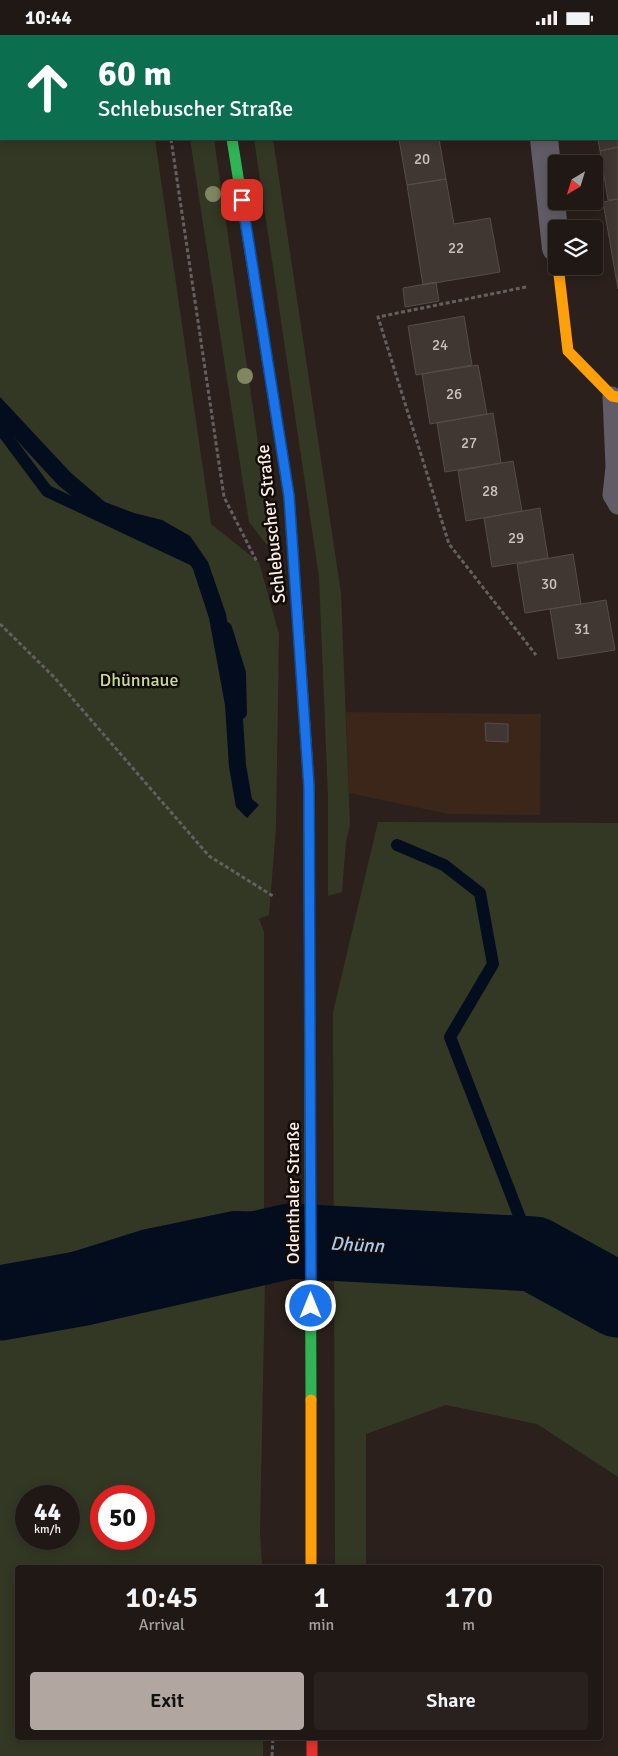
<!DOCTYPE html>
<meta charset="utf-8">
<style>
:root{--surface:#201814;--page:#28211d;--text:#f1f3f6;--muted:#a2a0a0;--line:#3d3734;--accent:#b2a6a0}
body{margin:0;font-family:Signika,sans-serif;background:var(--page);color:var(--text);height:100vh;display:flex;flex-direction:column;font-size:19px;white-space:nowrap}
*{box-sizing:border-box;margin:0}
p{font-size:16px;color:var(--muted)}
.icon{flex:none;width:28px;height:28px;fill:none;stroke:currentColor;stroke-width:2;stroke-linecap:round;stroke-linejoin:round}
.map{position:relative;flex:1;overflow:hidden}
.panel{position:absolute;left:15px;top:1530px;width:588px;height:175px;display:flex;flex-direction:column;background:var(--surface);border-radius:5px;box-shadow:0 2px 12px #0003,0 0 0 1px var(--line)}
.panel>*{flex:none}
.guide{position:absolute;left:0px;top:0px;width:619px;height:105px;box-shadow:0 2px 12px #0003,0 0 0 1px var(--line);background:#0b6e4f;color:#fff;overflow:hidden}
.needle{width:32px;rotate:218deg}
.buttons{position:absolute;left:548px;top:120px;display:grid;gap:10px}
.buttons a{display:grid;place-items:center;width:55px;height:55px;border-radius:5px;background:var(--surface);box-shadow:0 2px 12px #0003,0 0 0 1px var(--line);font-size:25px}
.speed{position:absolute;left:15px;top:1450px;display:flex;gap:10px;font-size:25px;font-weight:700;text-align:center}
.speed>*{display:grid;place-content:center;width:65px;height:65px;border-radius:50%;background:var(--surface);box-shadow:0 2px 12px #0003,0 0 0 1px var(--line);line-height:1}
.speed small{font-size:12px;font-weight:400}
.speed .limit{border:8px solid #d22;background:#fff;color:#111}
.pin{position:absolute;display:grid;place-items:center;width:42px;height:42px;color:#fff;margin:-21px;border-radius:10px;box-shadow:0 2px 8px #0006}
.me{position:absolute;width:55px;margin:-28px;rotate:0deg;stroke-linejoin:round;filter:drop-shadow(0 0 4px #0008)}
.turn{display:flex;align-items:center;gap:18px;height:105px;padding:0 15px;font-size:22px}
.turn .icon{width:65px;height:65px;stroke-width:2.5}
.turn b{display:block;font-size:35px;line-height:42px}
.eta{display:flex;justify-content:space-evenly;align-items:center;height:85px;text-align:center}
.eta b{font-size:30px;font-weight:600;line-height:35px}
.cta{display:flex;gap:10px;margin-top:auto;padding:10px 15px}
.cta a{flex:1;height:58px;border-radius:5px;background:var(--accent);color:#111;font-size:20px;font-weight:600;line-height:58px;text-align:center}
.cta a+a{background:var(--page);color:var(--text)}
.status{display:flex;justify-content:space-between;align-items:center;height:35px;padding:0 25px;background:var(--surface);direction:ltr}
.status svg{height:14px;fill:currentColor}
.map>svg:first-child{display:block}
</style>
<div class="status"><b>10:44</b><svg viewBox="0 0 49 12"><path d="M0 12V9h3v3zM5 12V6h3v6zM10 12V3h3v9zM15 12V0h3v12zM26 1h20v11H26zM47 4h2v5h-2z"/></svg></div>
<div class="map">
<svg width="618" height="1721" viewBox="0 0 618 1721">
<rect width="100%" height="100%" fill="#2b201b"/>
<path fill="#3c2519" d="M 346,677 L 541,679 L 540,780 L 448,779 L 349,758 Z"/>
<path fill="#333824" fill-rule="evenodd" d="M 0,0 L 140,0 L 140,1 L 1,1 L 1,104 L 155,104 L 211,489 L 259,527 L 279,599 L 276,793 L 269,880 L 259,884 L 264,897 L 264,1177 L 233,1176 L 142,1195 L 69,1218 L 0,1233 Z
M 190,104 L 214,104 L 273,511 L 266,509 L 249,487 Z
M 254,104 L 273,104 L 341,558 L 350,790 L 346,807 L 342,857 L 328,861 L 328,761 L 319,542 Z
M 378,787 L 618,788 L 618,1442 L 537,1389 L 446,1370 L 366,1399 L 366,1532 L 335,1532 L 333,977 Z
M 265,1246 L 260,1497 L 262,1532 L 18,1532 L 18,1702 L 263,1703 L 263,1721 L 0,1721 L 0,1303 C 24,1295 50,1293 75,1287 C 136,1271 202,1248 265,1246 ZM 26,1461 L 69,1461 L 69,1504 L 26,1504 ZM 101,1461 L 144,1461 L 144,1504 L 101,1504 Z"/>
<path fill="#040d1e" d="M 0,362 L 71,438 L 105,467 L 134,478 L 162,485 L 190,501 L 208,527 L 226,579 L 242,669 L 246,730 L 252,764 L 259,770 L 247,783 L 236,772 L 229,732 L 225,670 L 209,583 L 193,534 L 179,514 L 155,501 L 129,494 L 97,481 L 59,451 L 0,387 Z
M 233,1176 L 264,1177 L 265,1246 C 202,1248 136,1271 75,1287 C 50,1293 24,1295 0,1303 L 0,1233 L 69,1218 L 142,1195 Z"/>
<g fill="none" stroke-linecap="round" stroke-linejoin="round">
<path stroke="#040d1e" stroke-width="12" d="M 0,393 L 47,456 L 198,527
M 226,593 L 240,638 L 241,678
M 397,810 L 444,830 L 480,858 L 493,929 L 450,1002 L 534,1219"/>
<path stroke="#040d1e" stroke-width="75" d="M 0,1268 L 84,1253 L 290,1206 L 534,1219 L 618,1265"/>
</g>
<path fill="#403732" stroke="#564c48" d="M 382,0 L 460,0 L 460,1 L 382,1 Z
M 585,0 L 618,0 L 618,63 L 618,1 L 585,1 Z
M 618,63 L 618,112 L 600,116 L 598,104 L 618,104 Z
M 399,104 L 439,104 L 446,144 L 407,150 Z
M 618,112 L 618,164 L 608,165 L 600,116 Z
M 446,144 L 454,189 L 490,183 L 500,237 L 423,250 L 407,150 Z
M 618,164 L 618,254 L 603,167 Z
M 436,247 L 439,266 L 405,272 L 403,253 Z
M 464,281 L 472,330 L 416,340 L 408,291 Z
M 478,330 L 487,379 L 430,389 L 422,339 Z
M 493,378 L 501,428 L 445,437 L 437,388 Z
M 513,426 L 522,476 L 466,486 L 458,436 Z
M 540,473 L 548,523 L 492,532 L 484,483 Z
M 573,519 L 581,569 L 525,578 L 517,529 Z
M 606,565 L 615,615 L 558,624 L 550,574 Z
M 485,688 L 508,689 L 508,707 L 486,706 Z"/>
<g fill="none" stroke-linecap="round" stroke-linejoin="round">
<path stroke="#646062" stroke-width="3" stroke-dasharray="4 2.5" stroke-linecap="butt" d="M 156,0 L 156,1
M 171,104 L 224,462 L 257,527
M 526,252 L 378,282 L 449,509 L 536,620
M 0,589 L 53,641 L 209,821 L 273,861
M 272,1721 L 273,1702"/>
<path stroke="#615c65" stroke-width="19" d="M 612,361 L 615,432 L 612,460 L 618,470"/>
<path stroke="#615c65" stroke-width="28" d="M 532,0 L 532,1
M 544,104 L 556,213"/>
<path stroke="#30b455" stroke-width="11" d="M 232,104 L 289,461 L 296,561
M 309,773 L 311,1365"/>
<path stroke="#ff9f0a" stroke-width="11" d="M 217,0 L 217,1
M 558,231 L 568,316 L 612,361 L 618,362
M 296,561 L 309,752 L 309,773
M 311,1365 L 311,1532"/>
<path stroke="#e5322d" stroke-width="11" d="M 312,1702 L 312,1721"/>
</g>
<g fill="#808760">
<circle cx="213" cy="159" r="8"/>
<circle cx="245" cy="341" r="8"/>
</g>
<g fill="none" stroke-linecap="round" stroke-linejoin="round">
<g stroke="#114b97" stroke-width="12">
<path id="route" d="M 242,165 L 289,461 L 309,752 L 311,1271"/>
</g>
<use href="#route" stroke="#1a73e8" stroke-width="9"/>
</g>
<g text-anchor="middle" stroke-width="5" stroke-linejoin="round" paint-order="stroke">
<g font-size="15" fill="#ccc0ba">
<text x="422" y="129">20</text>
<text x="456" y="218">22</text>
<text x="440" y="315">24</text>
<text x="454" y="364">26</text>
<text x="469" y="413">27</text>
<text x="490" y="461">28</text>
<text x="516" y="508">29</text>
<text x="549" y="554">30</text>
<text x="582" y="599">31</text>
</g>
<g font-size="18" fill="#fbeee7" stroke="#130b07">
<text transform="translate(271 489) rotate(-96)" y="6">Schlebuscher Straße</text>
<text transform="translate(293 1158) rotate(-90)" y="6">Odenthaler Straße</text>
</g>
<g font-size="18" fill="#c5dc99" stroke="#130b07">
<text x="139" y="651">Dhünnaue</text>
</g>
<g font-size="19" font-style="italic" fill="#a3ccf5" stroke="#130b07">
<text transform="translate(357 1209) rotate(3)" y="7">Dhünn</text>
</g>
</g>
</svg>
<div class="buttons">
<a><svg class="needle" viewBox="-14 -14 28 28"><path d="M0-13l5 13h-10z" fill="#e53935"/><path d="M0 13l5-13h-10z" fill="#a2a0a0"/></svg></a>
<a><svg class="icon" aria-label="layers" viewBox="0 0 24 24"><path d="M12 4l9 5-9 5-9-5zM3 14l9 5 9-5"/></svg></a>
</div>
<div class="speed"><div>44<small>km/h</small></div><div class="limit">50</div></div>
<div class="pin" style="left:242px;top:165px;background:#d93025"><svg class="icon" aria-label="arrive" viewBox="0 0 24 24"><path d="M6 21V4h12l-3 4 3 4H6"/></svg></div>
<svg class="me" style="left:311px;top:1271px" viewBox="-20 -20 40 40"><circle r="17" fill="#1a73e8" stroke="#fff" stroke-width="3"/><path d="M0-11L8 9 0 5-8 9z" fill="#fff"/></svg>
<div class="guide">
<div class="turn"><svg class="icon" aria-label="ahead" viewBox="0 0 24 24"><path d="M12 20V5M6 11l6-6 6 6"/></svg><div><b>60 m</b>Schlebuscher Straße</div></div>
</div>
<section class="panel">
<div class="eta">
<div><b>10:45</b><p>Arrival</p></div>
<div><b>1</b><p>min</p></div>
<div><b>170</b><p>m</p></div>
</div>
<div class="cta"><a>Exit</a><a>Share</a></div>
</section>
</div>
